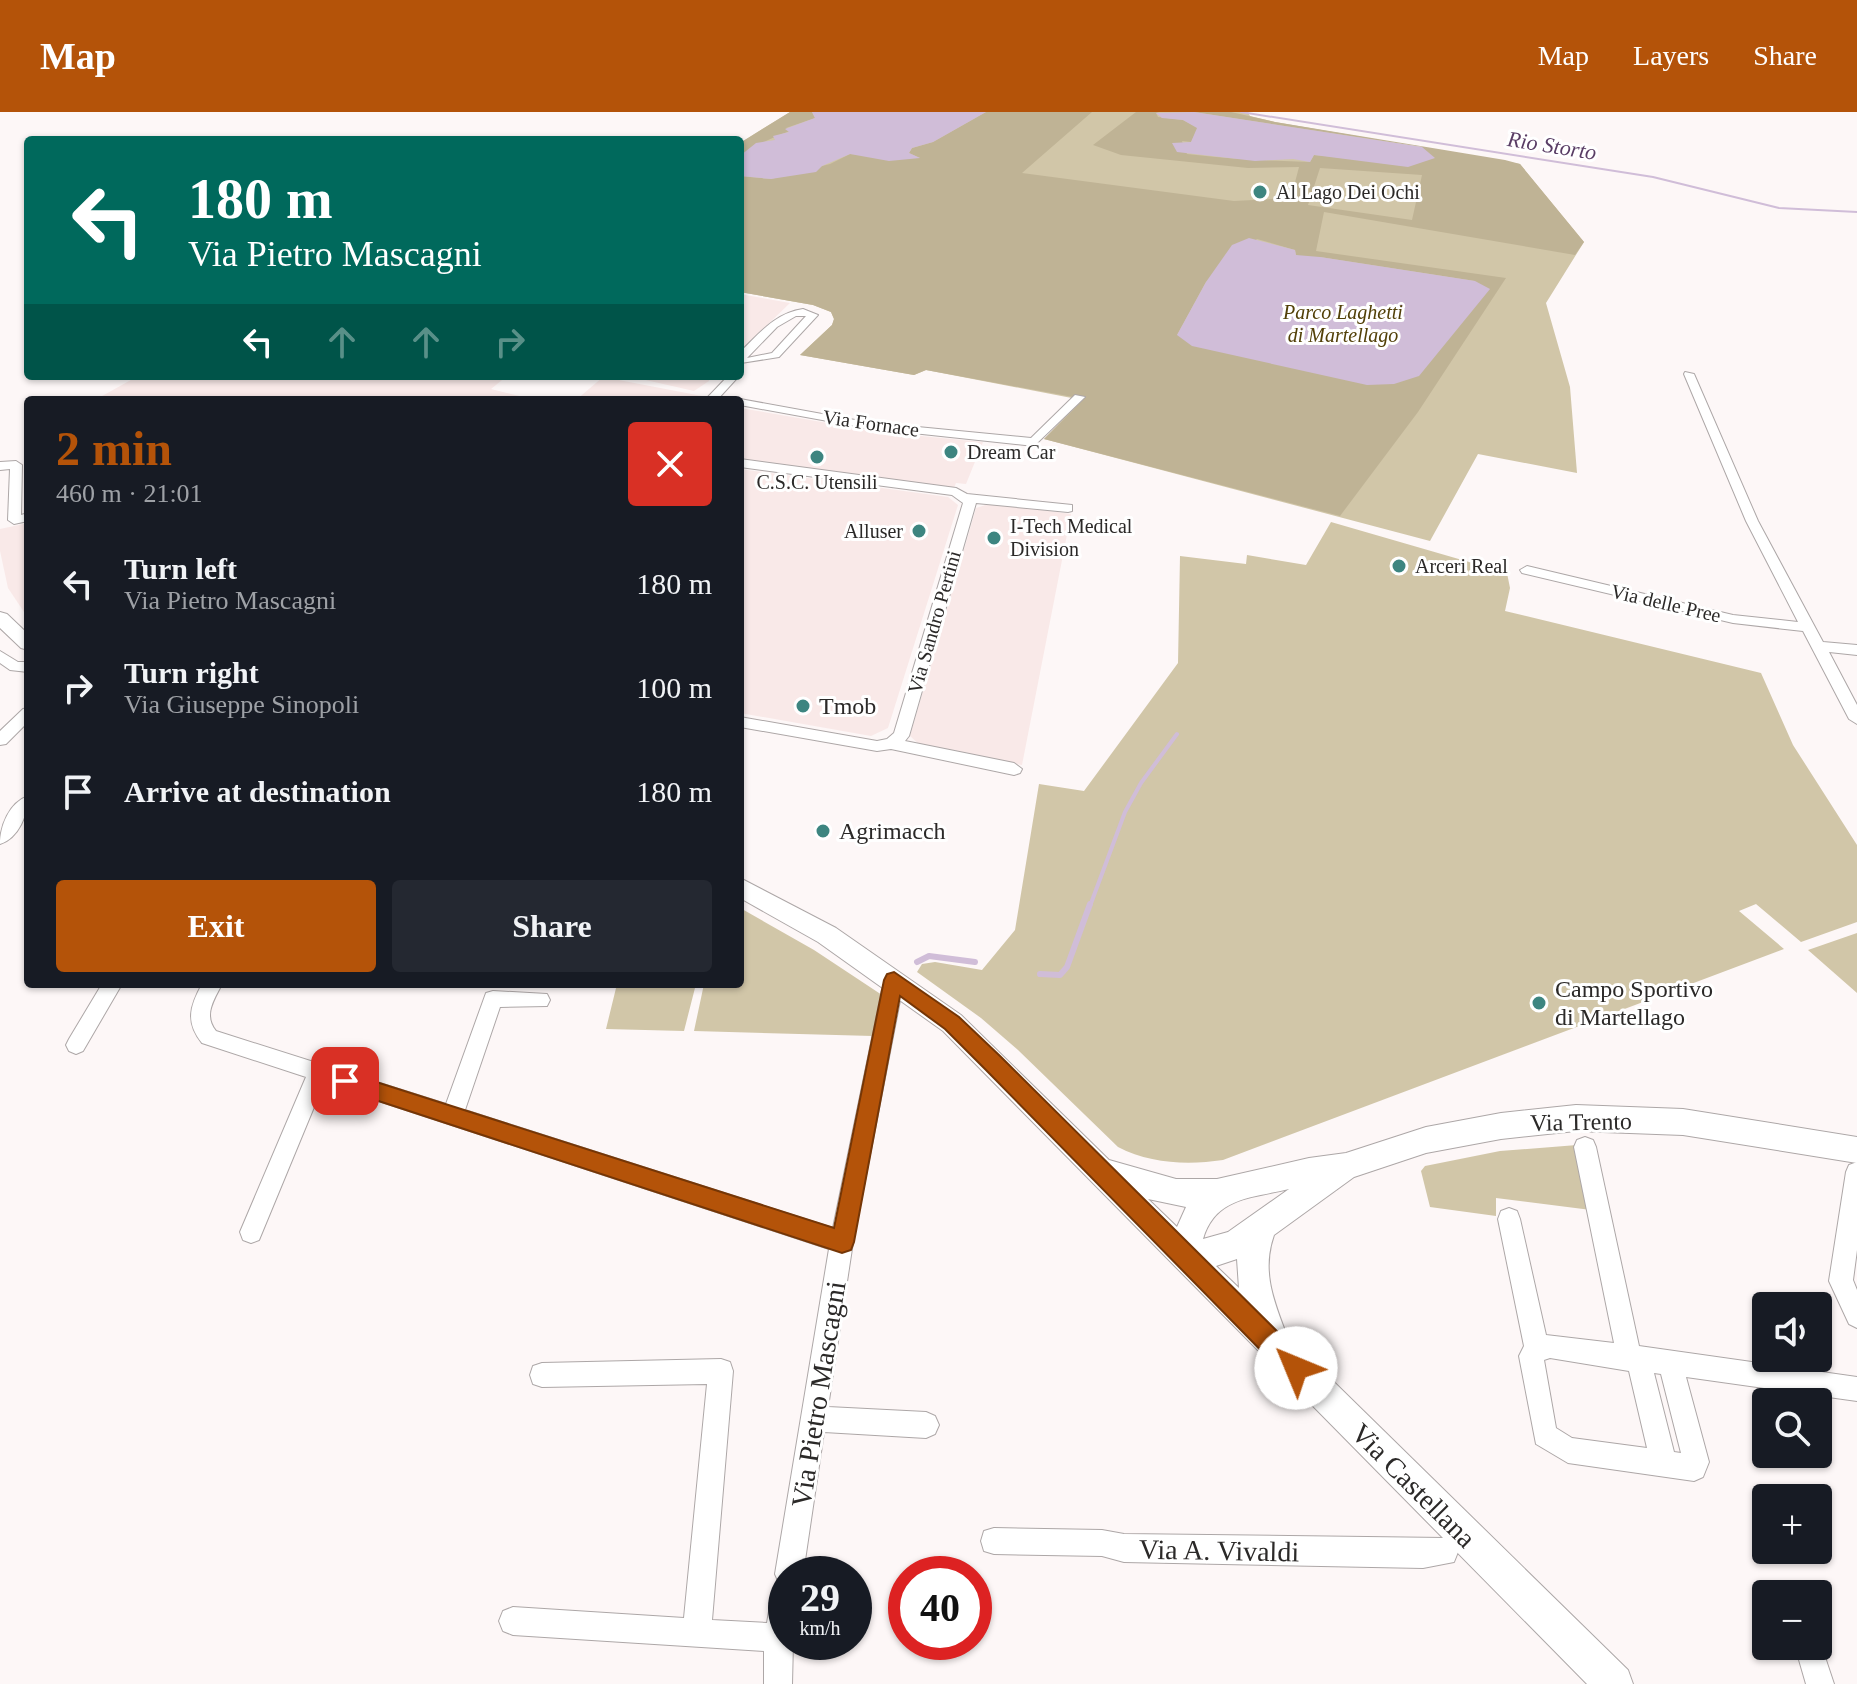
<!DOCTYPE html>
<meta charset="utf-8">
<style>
:root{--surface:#171b24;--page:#242831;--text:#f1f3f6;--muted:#9ea1a6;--accent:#b45309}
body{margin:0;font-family:"Times New Roman",serif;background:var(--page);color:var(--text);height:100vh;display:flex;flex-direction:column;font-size:30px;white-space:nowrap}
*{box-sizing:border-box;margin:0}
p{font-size:26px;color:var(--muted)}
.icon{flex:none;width:44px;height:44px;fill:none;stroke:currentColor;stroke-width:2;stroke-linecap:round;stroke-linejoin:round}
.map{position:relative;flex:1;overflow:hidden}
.details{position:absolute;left:24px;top:284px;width:720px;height:592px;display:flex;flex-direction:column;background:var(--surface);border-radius:8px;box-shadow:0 2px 6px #0004}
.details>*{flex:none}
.guide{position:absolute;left:24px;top:24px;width:720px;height:244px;border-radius:8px;box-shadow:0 2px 6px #0004;background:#00695c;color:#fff;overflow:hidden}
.buttons{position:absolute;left:1752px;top:1180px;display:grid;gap:16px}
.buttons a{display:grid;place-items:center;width:80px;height:80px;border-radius:8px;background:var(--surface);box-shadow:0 2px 6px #0004;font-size:40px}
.speed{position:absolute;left:768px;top:1444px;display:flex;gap:16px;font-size:40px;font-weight:700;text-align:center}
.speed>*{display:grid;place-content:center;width:104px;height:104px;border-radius:50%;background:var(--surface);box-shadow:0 2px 6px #0004;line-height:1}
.speed small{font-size:20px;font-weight:400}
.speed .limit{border:12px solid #d22;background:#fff;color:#111}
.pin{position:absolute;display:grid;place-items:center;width:68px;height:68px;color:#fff;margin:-34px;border-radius:16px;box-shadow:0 4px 12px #0006}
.me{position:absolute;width:88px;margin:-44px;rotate:315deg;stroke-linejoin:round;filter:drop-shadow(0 0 6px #0008)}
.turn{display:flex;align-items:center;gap:28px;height:168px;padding:0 32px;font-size:36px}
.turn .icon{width:104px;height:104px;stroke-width:2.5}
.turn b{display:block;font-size:56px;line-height:68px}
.lanes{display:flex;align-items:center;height:76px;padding:0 32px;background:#0003;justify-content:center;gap:40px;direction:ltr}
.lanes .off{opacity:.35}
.round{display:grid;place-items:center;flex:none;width:84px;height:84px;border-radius:8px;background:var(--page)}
.headline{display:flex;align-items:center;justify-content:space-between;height:136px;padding:0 32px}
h1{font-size:48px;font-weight:600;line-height:60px;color:var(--accent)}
.primary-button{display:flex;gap:16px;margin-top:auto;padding:16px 32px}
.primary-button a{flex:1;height:92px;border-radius:8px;background:var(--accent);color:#fff;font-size:32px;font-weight:600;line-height:92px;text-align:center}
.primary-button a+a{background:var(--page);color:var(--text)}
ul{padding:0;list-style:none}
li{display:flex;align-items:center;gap:24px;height:104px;padding:0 32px}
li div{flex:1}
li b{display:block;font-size:30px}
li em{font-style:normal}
header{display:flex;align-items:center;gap:48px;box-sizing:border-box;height:112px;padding:0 40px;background:var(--accent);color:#fff}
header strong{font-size:38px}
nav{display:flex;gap:44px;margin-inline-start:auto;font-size:28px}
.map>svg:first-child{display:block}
</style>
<header>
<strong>Map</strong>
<nav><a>Map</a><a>Layers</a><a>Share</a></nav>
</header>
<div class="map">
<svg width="1857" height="1572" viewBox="0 0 1857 1572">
<rect width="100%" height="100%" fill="#fdf7f7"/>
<path fill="#f9e9e8" d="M 740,182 L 790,191 L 740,239 Z
M 138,264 L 507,264 L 491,277 L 532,287 L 95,288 Z
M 628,264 L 709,264 L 709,269 L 694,279 Z
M 603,265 L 702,284 L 703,288 L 576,288 Z
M 740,296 L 880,320 L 983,330 L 966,372 L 956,371 L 954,376 L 740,347 Z
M 740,357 L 846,371 L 844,376 L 851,377 L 853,372 L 948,385 L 958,393 L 888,616 L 871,624 L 740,601 Z
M 992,391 L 1071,402 L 1022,653 L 923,636 L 910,624 L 976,396 Z
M 28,411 L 28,506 L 8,476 L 0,439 L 0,417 Z"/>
<path fill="#d1c6a8" d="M 790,0 L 1248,0 L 1250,4 L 1275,10 L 1520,52 L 1584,130 L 1546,191 L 1570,275 L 1577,361 L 1478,342 L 1430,429 L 1044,327 L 1082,288 L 926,258 L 914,263 L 800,243 L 832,213 L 834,207 L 831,200 L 813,193 L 740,180 L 740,31 Z
M 1331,410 L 1507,461 L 1510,476 L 1505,499 L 1761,561 L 1793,633 L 1857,733 L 1857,810 L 1801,830 L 1756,792 L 1739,799 L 1784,837 L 1223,1048 C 1189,1053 1150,1052 1118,1035 L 1018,938 L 981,906 L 917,860 L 922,852 L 935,850 L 982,858 L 1015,818 L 1039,672 L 1084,679 L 1178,551 L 1180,444 L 1246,452 L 1247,443 L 1306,453 Z
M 742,797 L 814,838 L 882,883 L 873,924 L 694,919 L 704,872 L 740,872 Z
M 1857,821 L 1857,881 L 1808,838 Z
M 617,872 L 696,872 L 684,919 L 606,917 Z
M 1577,1033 L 1591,1098 L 1496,1086 L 1496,1104 L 1430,1095 L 1421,1059 L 1425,1054 L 1500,1039 Z"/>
<path fill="#bfb395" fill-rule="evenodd" d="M 790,0 L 812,0 L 815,6 L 786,16 L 790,19 C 771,26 756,33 740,44 L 740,31 Z
M 986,0 L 1092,0 L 1022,61 L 1234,89 L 1272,87 L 1293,78 L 1299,55 L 1248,56 L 1121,43 L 1093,33 L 1136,0 L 1159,0 L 1156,1 L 1158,5 L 1183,8 L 1198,16 L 1191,30 L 1182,29 L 1187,42 C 1229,47 1270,49 1310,50 L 1314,43 L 1359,47 L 1422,35 L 1194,0 L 1231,0 L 1275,10 L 1505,48 L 1520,52 L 1584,130 L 1575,143 L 1324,100 L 1316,139 L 1506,166 L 1418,300 L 1340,404 L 1044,327 L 1084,287 L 926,258 L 914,263 L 800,243 L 832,213 L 834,207 L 831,200 L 813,193 L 740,180 L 740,64 L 771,67 L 830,52 L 850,42 L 920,46 L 909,41 L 912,36 L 933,30 ZM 1320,56 L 1422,63 L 1412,108 L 1308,93 ZM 1257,127 L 1295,138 L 1296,143 L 1304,146 L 1320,145 L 1475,169 L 1177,223 L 1206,170 Z"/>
<path fill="#d0bdd8" d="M 812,0 L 986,0 L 933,30 L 912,36 L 909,41 L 920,46 L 889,49 L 850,42 L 822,54 L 816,60 L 771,67 L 740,64 L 741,43 L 756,31 L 775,28 L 773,24 L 789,20 L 785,17 L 815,6 Z
M 1194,0 L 1422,35 L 1435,46 L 1408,55 L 1314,43 L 1310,50 L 1293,47 L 1255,49 L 1177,40 L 1172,31 L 1191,30 L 1197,16 L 1183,8 L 1162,6 L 1156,1 Z
M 1249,126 L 1295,138 L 1296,143 L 1320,145 L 1475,169 L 1490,177 L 1419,264 L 1394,272 L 1367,273 L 1192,234 L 1177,223 L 1206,170 L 1232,133 Z"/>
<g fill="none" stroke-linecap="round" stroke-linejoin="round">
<path stroke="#d0bdd8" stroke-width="2" d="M 1241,0 L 1653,65 L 1779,96 L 1857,100"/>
<path stroke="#d0bdd8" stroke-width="4" d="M 1090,794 L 1125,700 L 1141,671 L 1177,622"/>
<path stroke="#d0bdd8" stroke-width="6" d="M 917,850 L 929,844 L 975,850
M 1040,862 L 1060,863 L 1067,855 L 1090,792"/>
<g stroke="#ada7a7" stroke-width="2">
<path id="street" d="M 803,197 L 818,203 L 779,245 L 741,251 L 740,240 C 759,222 775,201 803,197 ZM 796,204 L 806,204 L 772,241 L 747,246 L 777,215 Z
M 1685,260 L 1694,262 L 1758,409 L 1823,530 L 1857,533 L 1857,543 L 1829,540 L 1857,593 L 1857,612 L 1849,607 L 1803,519 L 1733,511 L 1522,461 L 1520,458 L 1527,454 L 1733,503 L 1798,510 L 1746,409 L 1684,262 Z
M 728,264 L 739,264 L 717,288 L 705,288 Z
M 1075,283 L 1085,285 L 1034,334 L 866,316 L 740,293 L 740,288 L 736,288 L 740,287 L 866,310 L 1031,326 Z
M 740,347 L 956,376 L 967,382 L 1072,393 L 1072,399 L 1068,400 L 976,391 L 909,624 L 905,629 L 1014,651 L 1022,657 L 1020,661 L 1014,663 L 891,637 L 877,639 L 740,615 L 740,605 L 877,629 L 887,627 L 894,621 L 963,391 L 952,383 L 740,355 Z
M 16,349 L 22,353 L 21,403 L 28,401 L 28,409 L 14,412 L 8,408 L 10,357 L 0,358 L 0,350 Z
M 0,539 L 18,550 L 28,550 L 28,560 L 10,558 L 0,551 Z
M 28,596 L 28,610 L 6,632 L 0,633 L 0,619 L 23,597 Z
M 28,684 C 28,702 19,726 0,732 C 0,714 9,691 28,684 Z
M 894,860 L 901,862 L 904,868 L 853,1130 L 828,1295 L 926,1300 L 935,1304 L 939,1313 L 935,1322 L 926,1326 L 824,1320 L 803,1462 L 786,1462 L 786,1530 L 793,1530 L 792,1572 L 764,1572 L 764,1539 L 513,1523 L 503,1519 L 499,1509 L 503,1499 L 513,1495 L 684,1506 L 707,1272 L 542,1275 L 533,1272 L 530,1263 L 533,1254 L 542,1251 L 721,1247 L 730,1250 L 733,1259 L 712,1508 L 767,1511 L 772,1482 L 779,1471 L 775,1462 L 829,1137 L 324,971 L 259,1128 L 251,1131 L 243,1128 L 240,1120 L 306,965 L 202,931 C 185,910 190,894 202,872 L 222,872 C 214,888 203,903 216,919 L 446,992 L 486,881 L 493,879 L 547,882 L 550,888 L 547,894 L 500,895 L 465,998 L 833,1116 L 884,868 L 887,862 Z
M 102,872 L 122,872 L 83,939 L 76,942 L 69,939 L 66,933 L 69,927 Z
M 1585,1025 L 1593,1028 L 1596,1035 L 1639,1234 L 1857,1265 L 1857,1289 L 1686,1265 L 1709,1350 L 1703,1365 L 1694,1369 L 1568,1351 L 1536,1332 L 1519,1244 L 1524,1234 L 1498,1107 L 1501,1099 L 1509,1096 L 1517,1099 L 1520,1107 L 1546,1223 L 1614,1231 L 1574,1035 L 1577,1028 ZM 1550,1246 L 1629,1259 L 1647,1336 L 1572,1326 L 1556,1316 L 1544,1248 ZM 1654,1261 L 1661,1262 L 1681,1341 L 1674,1340 Z
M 1857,1050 L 1857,1138 L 1853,1168 L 1857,1178 L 1857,1216 L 1849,1212 L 1829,1169 L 1846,1060 L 1849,1053 Z
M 994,1416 L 1102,1418 L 1124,1422 L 1444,1426 L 1454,1430 L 1458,1440 L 1454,1450 L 1423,1456 L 1124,1450 L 1102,1444 L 994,1442 L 984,1439 L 981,1429 L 984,1419 Z
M 1818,1524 L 1834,1572 L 1806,1572 L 1795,1534 L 1818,1534 Z"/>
</g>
<g stroke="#ada7a7" stroke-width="2">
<path id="secondary" d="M 0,500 L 7,502 L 28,522 L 28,538 L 21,536 L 0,516 Z
M 740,766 L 836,816 L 961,903 L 1109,1048 L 1176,1067 L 1217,1067 L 1309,1046 L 1346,1041 L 1426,1015 L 1501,1001 L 1576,993 L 1683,997 L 1857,1025 L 1857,1051 L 1683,1023 L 1576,1019 L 1501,1027 L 1426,1041 L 1354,1065 L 1274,1123 C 1261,1159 1274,1190 1287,1224 L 1628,1558 L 1633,1572 L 1587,1572 L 943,919 L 818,830 L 740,786 ZM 1289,1077 L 1228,1120 L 1203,1127 C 1215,1085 1252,1086 1289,1077 ZM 1148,1087 L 1186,1095 L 1177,1115 ZM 1237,1147 L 1239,1176 L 1216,1154 Z"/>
</g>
<use href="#street" fill="#fff" fill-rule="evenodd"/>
<use href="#secondary" fill="#fff" fill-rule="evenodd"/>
</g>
<path fill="#b45309" stroke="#753606" stroke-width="2" d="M 894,860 L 959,905 L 1000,944 L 1305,1247 L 1308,1256 L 1305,1265 L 1296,1268 L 1287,1265 L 985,957 L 945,917 L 900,884 L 854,1130 L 851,1138 L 842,1141 L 345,978 L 338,975 L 335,969 L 338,962 L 345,960 L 834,1116 L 884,868 L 887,862 Z"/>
<g fill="#3d8580" stroke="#fff" stroke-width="3">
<circle cx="1260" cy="80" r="8"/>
<circle cx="951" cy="340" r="8"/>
<circle cx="817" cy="345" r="8"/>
<circle cx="919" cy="419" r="8"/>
<circle cx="994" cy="426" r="8"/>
<circle cx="1399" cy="454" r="8"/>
<circle cx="803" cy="594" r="8"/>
<circle cx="823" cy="719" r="8"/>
<circle cx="1539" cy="891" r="8"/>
</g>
<g text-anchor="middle" stroke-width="6" stroke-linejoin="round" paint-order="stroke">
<g font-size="20" fill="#2b2928" stroke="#fff" text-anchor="start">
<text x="1276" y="87">Al Lago Dei Ochi</text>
<text x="967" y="347">Dream Car</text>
<text x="817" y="377" text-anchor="middle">C.S.C. Utensili</text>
<text x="1010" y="421">I-Tech Medical<tspan x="1010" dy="23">Division</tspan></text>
<text x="903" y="426" text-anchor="end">Alluser</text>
<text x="1415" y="461">Arceri Real</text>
</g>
<g font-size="20" font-style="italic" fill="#524008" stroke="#fff">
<text x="1343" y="207">Parco Laghetti<tspan x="1343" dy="23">di Martellago</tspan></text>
</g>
<g font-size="20" fill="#2b2928" stroke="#fff">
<text transform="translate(871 311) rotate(8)" y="7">Via Fornace</text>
<text transform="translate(1666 491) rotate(13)" y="7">Via delle Pree</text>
<text transform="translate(934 510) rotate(-74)" y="7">Via Sandro Pertini</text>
</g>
<g font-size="22" font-style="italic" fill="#593d65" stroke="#fff">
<text transform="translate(1552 33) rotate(9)" y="8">Rio Storto</text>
</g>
<g font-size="24" fill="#2b2928" stroke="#fff" text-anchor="start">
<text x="819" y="602">Tmob</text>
<text x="839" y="727">Agrimacch</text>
<text x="1555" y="885">Campo Sportivo<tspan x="1555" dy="28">di Martellago</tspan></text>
</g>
<g font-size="24" fill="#2b2928" stroke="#fff">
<text transform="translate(1581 1010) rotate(-1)" y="8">Via Trento</text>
</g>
<g font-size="28" fill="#2b2928" stroke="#fff">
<text transform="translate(818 1282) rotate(-81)" y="10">Via Pietro Mascagni</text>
<text transform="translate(1414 1373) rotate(45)" y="10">Via Castellana</text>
<text transform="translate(1219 1438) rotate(1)" y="10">Via A. Vivaldi</text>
</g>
</g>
</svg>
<div class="buttons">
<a><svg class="icon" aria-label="sound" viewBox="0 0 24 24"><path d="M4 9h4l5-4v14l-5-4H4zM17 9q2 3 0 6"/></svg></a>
<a><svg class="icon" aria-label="search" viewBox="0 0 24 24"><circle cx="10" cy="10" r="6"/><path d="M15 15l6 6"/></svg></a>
<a>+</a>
<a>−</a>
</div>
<div class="speed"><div>29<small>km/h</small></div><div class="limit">40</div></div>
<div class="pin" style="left:345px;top:969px;background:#d93025"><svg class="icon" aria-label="arrive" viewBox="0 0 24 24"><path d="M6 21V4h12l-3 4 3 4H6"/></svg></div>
<svg class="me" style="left:1296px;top:1256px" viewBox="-20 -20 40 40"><circle r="19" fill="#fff"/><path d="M0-13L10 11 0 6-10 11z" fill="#b45309"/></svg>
<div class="guide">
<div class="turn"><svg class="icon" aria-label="left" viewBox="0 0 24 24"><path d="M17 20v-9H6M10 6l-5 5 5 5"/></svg><div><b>180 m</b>Via Pietro Mascagni</div></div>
<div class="lanes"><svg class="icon" aria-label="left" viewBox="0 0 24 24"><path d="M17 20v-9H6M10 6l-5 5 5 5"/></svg><svg class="icon off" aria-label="ahead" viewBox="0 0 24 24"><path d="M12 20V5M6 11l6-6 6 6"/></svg><svg class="icon off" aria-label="ahead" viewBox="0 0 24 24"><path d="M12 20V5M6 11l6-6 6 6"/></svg><svg class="icon off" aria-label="right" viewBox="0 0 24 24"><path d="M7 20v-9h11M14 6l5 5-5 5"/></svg></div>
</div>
<section class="details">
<div class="headline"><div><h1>2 min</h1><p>460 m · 21:01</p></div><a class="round" style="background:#d93025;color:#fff"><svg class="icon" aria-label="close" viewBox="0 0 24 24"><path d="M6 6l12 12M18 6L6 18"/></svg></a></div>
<ul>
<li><svg class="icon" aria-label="left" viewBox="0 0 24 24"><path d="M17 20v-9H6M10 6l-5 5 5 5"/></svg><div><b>Turn left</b><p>Via Pietro Mascagni</p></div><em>180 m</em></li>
<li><svg class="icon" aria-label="right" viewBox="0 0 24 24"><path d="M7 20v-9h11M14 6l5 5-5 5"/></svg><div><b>Turn right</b><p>Via Giuseppe Sinopoli</p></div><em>100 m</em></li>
<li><svg class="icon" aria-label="arrive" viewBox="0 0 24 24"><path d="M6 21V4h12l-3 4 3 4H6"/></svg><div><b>Arrive at destination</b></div><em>180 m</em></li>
</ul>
<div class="primary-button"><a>Exit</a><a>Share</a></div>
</section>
</div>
